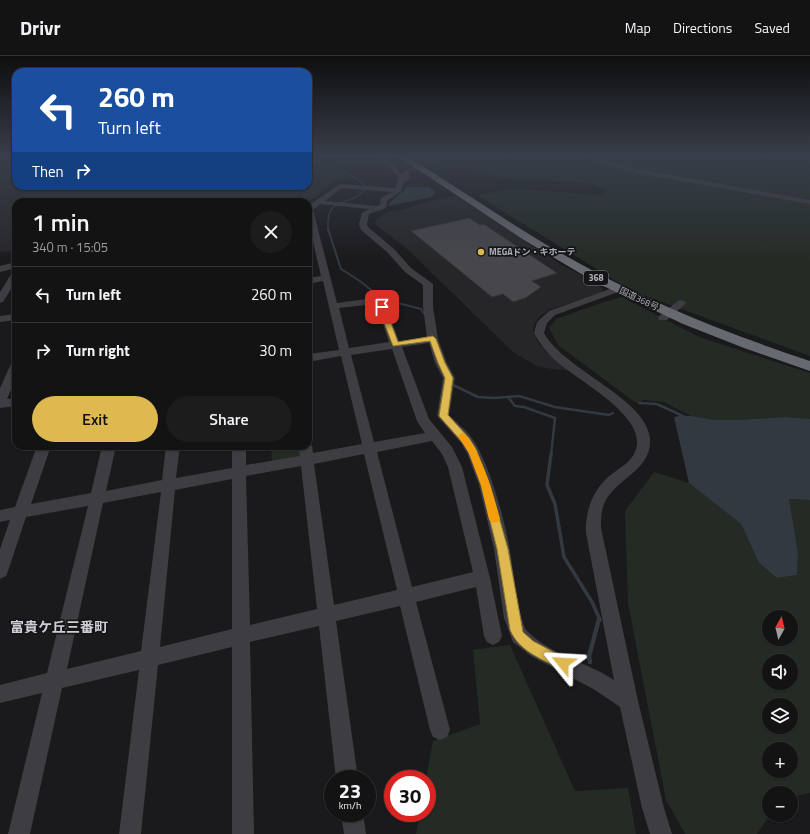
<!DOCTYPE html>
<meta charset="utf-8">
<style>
:root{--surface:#141314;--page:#1d1c1d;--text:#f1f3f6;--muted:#9d9ea0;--line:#333234;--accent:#ddb950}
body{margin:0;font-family:"Titillium Web","Noto Sans JP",sans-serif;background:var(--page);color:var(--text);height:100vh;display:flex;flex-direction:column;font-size:15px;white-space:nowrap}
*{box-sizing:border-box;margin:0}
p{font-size:13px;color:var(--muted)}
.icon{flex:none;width:22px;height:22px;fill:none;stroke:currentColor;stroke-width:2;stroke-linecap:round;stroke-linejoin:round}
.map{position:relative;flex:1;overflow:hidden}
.details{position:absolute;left:12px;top:142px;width:300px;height:252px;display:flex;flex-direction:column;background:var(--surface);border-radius:12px;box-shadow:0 1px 3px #0004,0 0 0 1px var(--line)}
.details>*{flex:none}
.top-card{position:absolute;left:12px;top:12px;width:300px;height:122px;border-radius:12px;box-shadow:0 1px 3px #0004,0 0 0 1px var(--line);background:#1a4fa0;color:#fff;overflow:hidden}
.needle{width:26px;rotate:8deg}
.buttons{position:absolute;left:762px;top:554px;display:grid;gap:8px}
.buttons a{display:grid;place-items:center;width:36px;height:36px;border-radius:50%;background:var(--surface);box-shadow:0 1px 3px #0004,0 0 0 1px var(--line);font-size:20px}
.speed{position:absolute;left:324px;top:714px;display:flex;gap:8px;font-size:20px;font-weight:700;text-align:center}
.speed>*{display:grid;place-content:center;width:52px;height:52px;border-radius:50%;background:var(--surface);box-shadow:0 1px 3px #0004,0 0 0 1px var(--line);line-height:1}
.speed small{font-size:10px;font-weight:400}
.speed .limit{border:6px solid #d22;background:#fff;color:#111}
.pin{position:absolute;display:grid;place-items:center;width:34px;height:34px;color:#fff;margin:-17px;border-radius:8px;box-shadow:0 2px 6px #0006}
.me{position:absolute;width:44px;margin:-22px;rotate:297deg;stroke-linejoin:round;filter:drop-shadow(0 0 3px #0008)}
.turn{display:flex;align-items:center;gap:14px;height:84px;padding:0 20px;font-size:18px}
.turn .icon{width:52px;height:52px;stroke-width:2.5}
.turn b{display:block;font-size:28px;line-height:34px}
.then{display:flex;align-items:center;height:38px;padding:0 20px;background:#0003;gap:8px;font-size:15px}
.round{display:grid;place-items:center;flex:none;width:42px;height:42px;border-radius:21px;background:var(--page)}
.headline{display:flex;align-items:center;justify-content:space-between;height:68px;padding:0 20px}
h1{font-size:24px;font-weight:600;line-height:30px}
.cta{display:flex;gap:8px;margin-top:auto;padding:8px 20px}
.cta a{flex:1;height:46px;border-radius:24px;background:var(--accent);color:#111;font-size:16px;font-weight:600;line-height:46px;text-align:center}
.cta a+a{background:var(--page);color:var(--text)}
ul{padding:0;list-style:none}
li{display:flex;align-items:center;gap:12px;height:56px;padding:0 20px;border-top:1px solid var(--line)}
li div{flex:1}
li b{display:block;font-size:15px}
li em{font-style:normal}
header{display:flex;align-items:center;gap:24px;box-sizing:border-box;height:56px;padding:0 20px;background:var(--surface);border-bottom:1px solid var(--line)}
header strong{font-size:19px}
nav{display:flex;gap:22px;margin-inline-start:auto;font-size:14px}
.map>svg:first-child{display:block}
</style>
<header>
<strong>Drivr</strong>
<nav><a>Map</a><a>Directions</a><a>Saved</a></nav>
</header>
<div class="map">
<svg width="810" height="778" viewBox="0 0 810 778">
<rect width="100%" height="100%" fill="#1a191b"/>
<path fill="#262628" d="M 308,113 L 318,119 L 319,127 L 294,145 L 284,145 L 275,141 L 221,146 L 16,146 L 16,195 L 0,196 L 0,121 L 16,124 L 16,130 L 308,130 Z
M 456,140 L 562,209 L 595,226 L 593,227 L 604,233 L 602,236 L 549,254 L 539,261 L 534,269 L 533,275 L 539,288 L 546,296 L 572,315 L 545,312 L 535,309 L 513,296 L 406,192 L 375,168 L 376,164 L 387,156 L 405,153 L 441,142 Z"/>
<path fill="#242b25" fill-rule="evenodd" d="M 0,99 L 16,99 L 16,124 L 0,121 Z
M 410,99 L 810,99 L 810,300 L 632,235 L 477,139 L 514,133 L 604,139 L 605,133 L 587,127 L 494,121 L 468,112 L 436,113 Z
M 308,103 L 355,122 L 341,121 L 308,146 L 221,146 L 276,141 L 284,145 L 294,145 L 319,127 L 318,119 L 308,113 Z
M 622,241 L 699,281 L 810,317 L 810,363 L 786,361 L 737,364 L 714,364 L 691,360 L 664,346 L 644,344 L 636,347 L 558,289 L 549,272 L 556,263 L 598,248 Z
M 271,390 L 301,390 L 302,397 L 297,402 L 272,406 Z
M 654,416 L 689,427 L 741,468 L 759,507 L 777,522 L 797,519 L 798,496 L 789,443 L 810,444 L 810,737 L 791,741 L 791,737 L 769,737 L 770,759 L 757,778 L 685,778 L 666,744 L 628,547 L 625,455 ZM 769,561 L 791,561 L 791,583 L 769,583 ZM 769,605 L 791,605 L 791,627 L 769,627 ZM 769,649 L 791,649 L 791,671 L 769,671 ZM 769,693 L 791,693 L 791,715 L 769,715 Z
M 510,589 L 575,735 L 628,732 L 636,778 L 416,778 L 420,757 L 427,757 L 427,723 L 426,723 L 433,685 L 480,668 L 473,594 Z"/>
<path fill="#333940" d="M 406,131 L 429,131 L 435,136 L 432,141 L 388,150 C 392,141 401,140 406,131 Z
M 679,360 L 691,360 L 714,364 L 737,364 L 786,361 L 810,363 L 810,444 L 789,443 L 798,496 L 797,519 L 777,522 L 759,507 L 741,468 L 689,427 L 674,361 Z"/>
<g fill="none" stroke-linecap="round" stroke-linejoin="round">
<path stroke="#333940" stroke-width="1.5" d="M 308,101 L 312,104 C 331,111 350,115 365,130
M 328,174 C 326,138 346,153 364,135"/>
<path stroke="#333940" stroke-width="2" d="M 328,173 L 341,213 L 360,225 L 382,243 L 421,253 L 425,259"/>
<path stroke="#333940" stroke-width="2.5" d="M 451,328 L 478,341 L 494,342 L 519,340 L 555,351 L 609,359 L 613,357
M 508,341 L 515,350 L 524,351 L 555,362 L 551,399
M 639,347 L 657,348 L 685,361"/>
<path stroke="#333940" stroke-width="3.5" d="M 551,398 L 547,429 L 555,448 L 564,501 L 592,546 L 600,564"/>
<path stroke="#333940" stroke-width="4.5" d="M 590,606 L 589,600 L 599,563"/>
</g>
<path fill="#47474b" stroke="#343437" d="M 469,162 L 480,169 L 484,168 L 488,171 L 557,217 L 532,225 L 541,231 L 525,242 L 513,246 L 503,238 L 492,241 L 411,175 Z"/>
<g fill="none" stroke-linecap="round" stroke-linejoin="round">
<path fill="#3d3d42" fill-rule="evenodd" d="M 376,99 L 382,99 L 403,119 L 404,114 L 421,109 L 424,111 L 409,116 L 410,123 L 404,126 L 401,135 L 387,145 L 386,152 L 369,158 L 367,168 L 368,171 L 393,192 L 411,212 L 433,228 L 433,251 L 438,283 L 447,307 L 455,322 L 449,359 C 456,366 465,373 471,381 C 489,405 505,465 510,495 C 513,510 519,567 527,575 C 551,599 587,606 614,624 L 586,477 C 585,455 593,432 612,418 C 622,410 632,406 636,393 C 647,360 577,324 556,305 C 547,297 540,288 534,277 L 537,266 L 549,255 L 615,231 L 621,231 L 623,233 L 621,235 L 555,259 L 547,267 L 544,277 C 565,315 647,342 650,383 C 652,415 615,422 604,448 C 601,456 601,464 601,472 L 638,645 L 664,752 L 672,778 L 650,778 L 642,752 L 620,651 L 595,634 L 531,600 L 513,586 L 504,562 L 494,493 L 479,429 L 467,397 L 461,387 L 437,360 L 443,322 L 435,307 L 429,287 L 402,291 L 429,363 L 452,391 L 462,411 L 490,522 L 502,580 L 499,586 L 493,589 L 487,586 L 484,580 L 476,531 L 416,546 L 450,674 L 447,681 L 440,684 L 433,681 L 430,674 L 400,550 L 336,565 L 358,723 L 336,723 L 319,570 L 250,586 L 254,778 L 232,778 L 232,591 L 158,609 L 141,778 L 119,778 L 139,614 L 62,632 L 30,778 L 8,778 L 42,637 L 0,647 L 0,629 L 47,617 L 88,450 L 26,461 L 8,515 L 6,520 L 0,523 L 0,493 L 10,464 L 0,466 L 0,454 L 15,451 L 37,390 L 51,390 L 31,448 L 91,437 L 102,390 L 116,390 L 106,435 L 162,424 L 166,390 L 180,390 L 176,422 L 232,412 L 232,390 L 246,390 L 246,409 L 300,400 L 298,390 L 308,390 L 308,386 L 312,390 L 313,397 L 362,388 L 341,300 L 308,306 L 308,298 L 339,294 L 323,225 L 308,228 L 308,222 L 321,220 L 308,164 L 308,150 L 340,128 L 396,132 L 398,120 ZM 341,132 L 392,136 L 381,142 L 380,149 L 377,150 L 325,145 ZM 320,148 L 369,153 L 362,157 L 359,168 L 361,174 L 387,196 L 405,216 L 423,229 L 423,251 L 427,281 L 399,285 L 385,249 L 367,243 L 337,247 L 313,154 ZM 366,249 L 378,253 L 389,286 L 349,292 L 339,252 ZM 392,293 L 417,365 L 425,377 L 374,386 L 351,299 ZM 432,385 L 442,398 L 448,411 L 473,516 L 412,531 L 377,396 ZM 364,398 L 397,534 L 334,549 L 314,408 ZM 301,410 L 317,553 L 250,569 L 246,420 ZM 232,423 L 232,573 L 160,591 L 175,434 ZM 161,436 L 141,595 L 67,613 L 103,447 Z
M 582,99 L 590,99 L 636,113 L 810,144 L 810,148 L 636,117 L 611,110 Z
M 16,206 L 16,212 L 0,216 L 0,210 Z
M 16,214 L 16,225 L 3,246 L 0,247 L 0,236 L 13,215 Z
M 681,244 L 684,245 L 686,247 L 684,249 L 667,264 L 659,264 L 658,262 L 659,260 L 678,245 Z
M 16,258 L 16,264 L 0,266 L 0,260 Z
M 16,306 L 16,322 L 7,343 L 16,342 L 16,350 L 0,352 L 0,332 L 10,310 L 12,307 Z
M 341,757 L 363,757 L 366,778 L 344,778 Z"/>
<path fill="#676970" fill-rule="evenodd" d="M 396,99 L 405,99 C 462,134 517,173 575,205 C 650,247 729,278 810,305 L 810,315 L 744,292 L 683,268 L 595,226 L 524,184 Z"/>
</g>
<linearGradient id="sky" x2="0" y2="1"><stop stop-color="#0e0e0f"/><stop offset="0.48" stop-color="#383e4a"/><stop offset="1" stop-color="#383e4a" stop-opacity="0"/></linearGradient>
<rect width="810" height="208" fill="url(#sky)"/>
<path fill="#ddb950" stroke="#907834" d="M 379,249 L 385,251 L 398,286 L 433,280 L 436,283 L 445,307 L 453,322 L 448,359 L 469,382 L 476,393 L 490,429 L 508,493 L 523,576 L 533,585 L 567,603 L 569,607 L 567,612 L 563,614 L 558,612 C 540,602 519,595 510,574 L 497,493 L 481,429 L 469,397 L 463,387 L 439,360 L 445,322 L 438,307 L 430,285 L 393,290 L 378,251 Z"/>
<path fill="#f59e0b" d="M 462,377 L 465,378 C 484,404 491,431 500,463 L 498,466 L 494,467 L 491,466 L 489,463 L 481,429 L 469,397 L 458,380 Z"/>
<circle fill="#ddb950" stroke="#151416" stroke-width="1.5" cx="481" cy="196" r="4"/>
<g text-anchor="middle" stroke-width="3.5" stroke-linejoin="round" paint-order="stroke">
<g font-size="9" font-weight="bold" fill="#adb0b9" stroke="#151416" text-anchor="start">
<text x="489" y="199">MEGAドン・キホーテ</text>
</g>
<rect fill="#151416" stroke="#7f8188" stroke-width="1" x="584" y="215" width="24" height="14" rx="3"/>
<g font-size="9" font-weight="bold" fill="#adb0b9">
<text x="596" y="225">368</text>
</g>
<g font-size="9" fill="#adb0b9" stroke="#151416">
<text transform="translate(639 243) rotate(25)" y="3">国道368号</text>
</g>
<g font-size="14" font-weight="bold" fill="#cecfd6" stroke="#151416">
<text x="59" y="576">富貴ケ丘三番町</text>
</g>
</g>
</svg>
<div class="buttons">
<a><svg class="needle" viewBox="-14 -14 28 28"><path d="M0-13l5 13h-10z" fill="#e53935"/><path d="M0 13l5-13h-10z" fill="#9d9ea0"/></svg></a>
<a><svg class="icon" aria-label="sound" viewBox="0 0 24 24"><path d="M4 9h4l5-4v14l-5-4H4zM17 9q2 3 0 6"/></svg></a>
<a><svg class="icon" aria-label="layers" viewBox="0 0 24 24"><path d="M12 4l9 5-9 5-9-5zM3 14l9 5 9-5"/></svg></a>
<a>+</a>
<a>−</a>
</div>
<div class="speed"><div>23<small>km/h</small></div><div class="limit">30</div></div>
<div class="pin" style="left:382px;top:251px;background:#d93025"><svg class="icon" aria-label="arrive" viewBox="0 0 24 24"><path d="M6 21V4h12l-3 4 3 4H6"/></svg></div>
<svg class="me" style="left:563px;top:607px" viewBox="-20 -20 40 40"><path d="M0-17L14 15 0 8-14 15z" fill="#ddb950" stroke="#fff" stroke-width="4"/></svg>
<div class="top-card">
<div class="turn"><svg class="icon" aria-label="left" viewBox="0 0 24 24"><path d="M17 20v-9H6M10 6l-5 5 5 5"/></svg><div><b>260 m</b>Turn left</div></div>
<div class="then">Then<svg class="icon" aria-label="right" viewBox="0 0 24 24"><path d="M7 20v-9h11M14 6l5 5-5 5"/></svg></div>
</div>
<section class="details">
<div class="headline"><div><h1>1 min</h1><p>340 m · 15:05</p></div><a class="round"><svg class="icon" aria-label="close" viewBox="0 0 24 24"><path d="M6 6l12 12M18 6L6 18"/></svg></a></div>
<ul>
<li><svg class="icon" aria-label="left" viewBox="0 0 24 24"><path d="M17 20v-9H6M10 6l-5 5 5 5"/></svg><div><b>Turn left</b></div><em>260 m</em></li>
<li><svg class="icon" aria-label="right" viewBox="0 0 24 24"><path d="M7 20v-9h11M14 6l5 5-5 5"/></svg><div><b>Turn right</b></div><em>30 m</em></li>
</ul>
<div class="cta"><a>Exit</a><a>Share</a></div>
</section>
</div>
